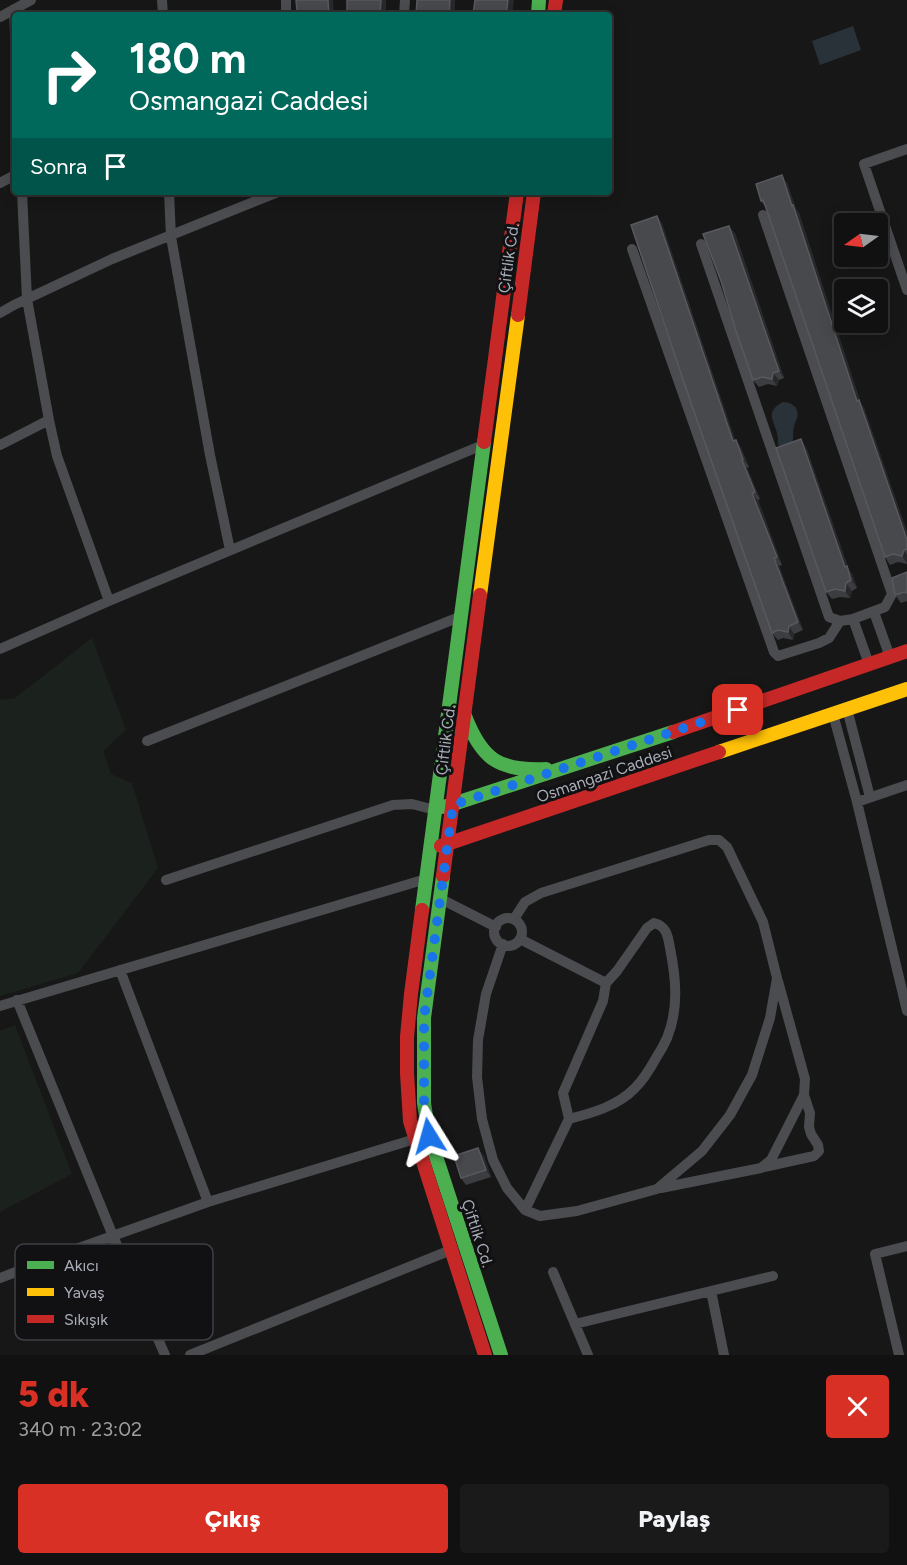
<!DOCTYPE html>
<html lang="tr">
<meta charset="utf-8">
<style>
:root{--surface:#111;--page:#1a1a1a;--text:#f1f3f6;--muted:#9c9d9f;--line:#303131;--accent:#d93025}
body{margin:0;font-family:Figtree,sans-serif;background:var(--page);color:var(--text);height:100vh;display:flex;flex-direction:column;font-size:22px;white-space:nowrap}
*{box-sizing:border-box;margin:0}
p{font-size:20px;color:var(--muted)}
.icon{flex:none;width:33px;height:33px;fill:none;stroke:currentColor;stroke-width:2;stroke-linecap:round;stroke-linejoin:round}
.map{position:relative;height:1355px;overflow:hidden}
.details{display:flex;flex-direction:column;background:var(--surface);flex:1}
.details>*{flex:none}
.banner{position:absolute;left:12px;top:12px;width:600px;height:183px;border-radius:6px;box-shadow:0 3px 15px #0003,0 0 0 2px var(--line);background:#00695c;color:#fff;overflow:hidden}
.needle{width:39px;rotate:256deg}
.tools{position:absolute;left:834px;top:213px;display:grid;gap:12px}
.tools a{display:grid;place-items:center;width:54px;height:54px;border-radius:6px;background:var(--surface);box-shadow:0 3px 15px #0003,0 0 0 2px var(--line);font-size:30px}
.pin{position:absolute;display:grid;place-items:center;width:51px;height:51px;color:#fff;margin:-26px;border-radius:12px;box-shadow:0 3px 9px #0006}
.me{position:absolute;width:66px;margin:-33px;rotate:352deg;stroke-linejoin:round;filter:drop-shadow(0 0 4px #0008)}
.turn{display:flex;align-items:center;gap:21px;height:126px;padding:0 18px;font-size:27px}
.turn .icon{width:78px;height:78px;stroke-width:2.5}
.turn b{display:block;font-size:42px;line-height:51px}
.then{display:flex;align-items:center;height:57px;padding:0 18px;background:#0003;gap:12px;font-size:22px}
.round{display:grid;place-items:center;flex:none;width:63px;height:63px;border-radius:6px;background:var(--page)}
.headline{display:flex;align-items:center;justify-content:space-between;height:102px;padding:0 18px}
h1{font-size:36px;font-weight:800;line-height:45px;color:var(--accent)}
.button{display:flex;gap:12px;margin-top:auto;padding:12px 18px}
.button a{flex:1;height:69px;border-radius:6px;background:var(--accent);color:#fff;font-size:24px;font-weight:800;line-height:69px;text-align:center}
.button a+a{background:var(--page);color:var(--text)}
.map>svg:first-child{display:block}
</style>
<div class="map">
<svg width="907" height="1355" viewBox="0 0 907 1355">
<rect width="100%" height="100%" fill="#171717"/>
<path fill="#1b211c" d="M 92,638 L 126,730 L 103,751 L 111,774 L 132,783 L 158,868 L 78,973 L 0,996 L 0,700 L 15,698 Z
M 15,1025 L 72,1174 L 0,1212 L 0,1031 Z"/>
<path fill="#2a3239" d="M 853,26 L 861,50 L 820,65 L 812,41 Z
M 783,402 C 792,402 800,408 797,418 C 796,421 794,424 794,427 C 792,435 795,440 790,447 L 780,447 L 778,444 C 780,424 760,414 783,402 Z"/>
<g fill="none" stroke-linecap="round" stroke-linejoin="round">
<path stroke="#4b4c50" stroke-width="10" d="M 162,0 L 163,15
M 286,0 L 286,15
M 14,9 L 15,35
M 404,15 L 405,0
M 0,17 L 31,0
M 907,149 L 864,164 L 907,290
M 0,183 L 15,175
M 22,192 L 27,299 L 49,420 L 57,456 L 109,601
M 169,192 L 171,237 L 210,455 L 230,550
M 701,244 L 829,617 L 840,621 L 853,619 L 885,607 L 892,594 L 763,215
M 632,249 L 774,652 L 778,656 L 819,643 L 829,638 L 840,621
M 0,313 L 14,305 L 112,259 L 278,192
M 0,445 L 49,420
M 874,612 L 890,657
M 853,619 L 869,664
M 0,649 L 109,601 L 485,444
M 847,709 L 870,797
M 833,714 L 857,802
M 147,741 L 462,616
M 907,785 L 857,802 L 907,1011
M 166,880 L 393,805 L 412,804 L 435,810
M 441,899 L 496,927
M494 932a14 14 0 1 1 28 0a14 14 0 1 1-28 0Z
M 520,939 L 606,983
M 503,944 L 486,994 L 478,1040 L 477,1077 L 482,1119 L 493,1160 L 507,1188 L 525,1210 L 540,1216 L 577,1211 L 657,1189 L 702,1151 L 730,1115 L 752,1075 L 770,1018 L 777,978 L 763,922 L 727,847 L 719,840 L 709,840 L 541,893 L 525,902 L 514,919
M 120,970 L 208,1202
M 17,1000 L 113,1236 L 165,1355
M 0,1006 L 426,879
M 764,1167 L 814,1156 L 819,1151 L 818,1145 L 811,1134 L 809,1127 L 810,1113 L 804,1095
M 661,1188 L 761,1168 L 771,1160 L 804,1095 L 805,1079 L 778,981
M 525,1210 L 569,1119 L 563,1093 L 603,1001 L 606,983 L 617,971 L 647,928 L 654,923 C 667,926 668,937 670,948 C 676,978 679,1009 667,1038 C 664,1045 660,1052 656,1058 C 650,1069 643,1080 635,1088 C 618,1106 592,1113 569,1119
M 553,1272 L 588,1355
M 0,1278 L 76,1249 L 208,1202 L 415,1139
M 711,1291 L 724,1355
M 575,1324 L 773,1276
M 190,1355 L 451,1250
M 899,1355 L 875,1254 L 907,1246"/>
<path stroke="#4caf50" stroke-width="14" d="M 538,15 L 539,0
M 465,716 C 482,760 499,771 546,769
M 444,807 L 673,732
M 443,876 L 424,1018 L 424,1103 L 429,1135 L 501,1355
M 422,910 L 484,442"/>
<path stroke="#ffc107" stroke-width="14" d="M 480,595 L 518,315
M 719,752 L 907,689"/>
<path stroke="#c62828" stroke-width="14" d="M 554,15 L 556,0
M 518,315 L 534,192
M 484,442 L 517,192
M 673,732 L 907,651
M 441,846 L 719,752
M 443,876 L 480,595
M 422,910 L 411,994 L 407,1037 L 407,1073 L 410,1121 L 485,1355"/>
</g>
<path fill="#3c3d40" d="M 787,183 L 796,209 L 799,213 L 861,404 L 864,408 L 907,532 L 907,564 L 898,562 L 890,565 L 885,557 L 765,206 L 761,201 Z
M 657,216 L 662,224 L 735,440 L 741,448 L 749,467 L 747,468 L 760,499 L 758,500 L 782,565 L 779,566 L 803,630 L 794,634 L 793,640 L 783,638 L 778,640 L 772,633 Z
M 735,233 L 784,378 L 779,380 L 777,386 L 768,384 L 759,387 L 753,380 Z
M 806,447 L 849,570 L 852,574 L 857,588 L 852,591 L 850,598 L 840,597 L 832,599 L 826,592 Z
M 907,572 L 907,601 L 901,603 L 895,595 Z
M 484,1156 L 491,1177 L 466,1185 L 461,1178 Z"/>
<path fill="#28292a" d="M 328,0 L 333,0 L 334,15 L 329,15 Z
M 381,0 L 386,0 L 386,15 L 380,15 Z
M 450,0 L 455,0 L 455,15 L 449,15 Z
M 508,0 L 514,0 L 512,15 L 506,15 Z
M 782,175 L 787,183 L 796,209 L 799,213 L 861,404 L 864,408 L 907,532 L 907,540 L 857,401 Z
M 657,216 L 662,224 L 738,449 L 733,441 Z
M 729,226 L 735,233 L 784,378 L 779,371 Z
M 773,373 L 779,380 L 777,386 L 772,379 Z
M 801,439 L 806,447 L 849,570 L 852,574 L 857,588 L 851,580 L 845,567 Z
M 736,440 L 741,448 L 749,467 L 743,459 Z
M 742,460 L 747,468 L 760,499 L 755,492 Z
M 752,493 L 758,500 L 782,565 L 777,557 Z
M 904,550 L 907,555 L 907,563 L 902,556 Z
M 774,558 L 779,566 L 803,630 L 798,622 Z
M 846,583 L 852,591 L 850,598 L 845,591 Z
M 789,626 L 794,634 L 793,640 L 788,632 Z
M 478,1148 L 484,1156 L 491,1177 L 486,1170 Z"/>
<path fill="#48494d" stroke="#57595e" stroke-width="1.5" d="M 296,0 L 328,0 L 329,15 L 295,15 L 294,11 L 297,11 Z
M 347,0 L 381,0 L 380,15 L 347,15 Z
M 417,0 L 450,0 L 449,15 L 416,15 Z
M 475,0 L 508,0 L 506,15 L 473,15 Z
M 782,175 L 792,206 L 793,205 L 857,401 L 859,400 L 907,540 L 907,549 L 904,550 L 902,556 L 893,554 L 885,557 L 765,205 L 763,200 L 761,201 L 756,184 Z
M 657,216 L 733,441 L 736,440 L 743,459 L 742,460 L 755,492 L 752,493 L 777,557 L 774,558 L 798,622 L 789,626 L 788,632 L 778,630 L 772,633 L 691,403 L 631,225 Z
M 729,226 L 779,371 L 773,373 L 772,379 L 762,377 L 753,380 L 736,331 L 721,281 L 703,234 Z
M 801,439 L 845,567 L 847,566 L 851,580 L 846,583 L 845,591 L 835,589 L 826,592 L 776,448 Z
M 907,572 L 907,593 L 904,592 L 895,595 L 892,578 Z
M 478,1148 L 486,1170 L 461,1178 L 454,1156 Z"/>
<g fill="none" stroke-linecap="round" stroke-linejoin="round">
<path stroke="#1a73e8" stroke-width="10" stroke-dasharray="0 18" d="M 429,1136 L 424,1103 L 424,1018 L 453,805 L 738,710"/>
</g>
<g text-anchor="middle" stroke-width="6" stroke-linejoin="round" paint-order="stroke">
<g font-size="16" fill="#a8adb8" stroke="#111113">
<text transform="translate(508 258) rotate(-82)" y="6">Çiftlik Cd.</text>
<text transform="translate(445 740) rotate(-83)" y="6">Çiftlik Cd.</text>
<text transform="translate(604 774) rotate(-19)" y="6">Osmangazi Caddesi</text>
<text transform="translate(478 1233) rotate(72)" y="6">Çiftlik Cd.</text>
</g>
</g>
<rect x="15" y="1244" width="198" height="96" rx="9" fill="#111113" stroke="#3e4045" stroke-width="1.5"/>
<rect x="27" y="1261" width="27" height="8" fill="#4caf50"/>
<rect x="27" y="1288" width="27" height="8" fill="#ffc107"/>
<rect x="27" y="1315" width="27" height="8" fill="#c62828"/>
<g font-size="16" fill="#a8adb8">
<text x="64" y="1271">Akıcı</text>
<text x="64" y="1298">Yavaş</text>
<text x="64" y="1325">Sıkışık</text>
</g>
</svg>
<div class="tools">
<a><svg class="needle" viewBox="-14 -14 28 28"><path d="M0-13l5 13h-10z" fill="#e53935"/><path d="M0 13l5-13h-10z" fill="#9c9d9f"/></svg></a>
<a><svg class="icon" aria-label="layers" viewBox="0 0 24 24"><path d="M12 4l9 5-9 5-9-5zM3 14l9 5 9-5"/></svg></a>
</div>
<div class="pin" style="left:738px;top:710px;background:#d93025"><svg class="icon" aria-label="arrive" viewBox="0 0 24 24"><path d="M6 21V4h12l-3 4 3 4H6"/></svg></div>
<svg class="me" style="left:429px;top:1136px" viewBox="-20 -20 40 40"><path d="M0-17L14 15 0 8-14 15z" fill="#1a73e8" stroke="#fff" stroke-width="4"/></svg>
<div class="banner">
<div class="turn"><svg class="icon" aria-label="right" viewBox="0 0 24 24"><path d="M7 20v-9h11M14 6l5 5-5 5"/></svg><div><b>180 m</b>Osmangazi Caddesi</div></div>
<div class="then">Sonra<svg class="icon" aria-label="arrive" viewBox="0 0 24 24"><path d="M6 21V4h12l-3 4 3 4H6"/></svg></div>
</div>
</div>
<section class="details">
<div class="headline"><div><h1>5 dk</h1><p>340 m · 23:02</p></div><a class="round" style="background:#d93025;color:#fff"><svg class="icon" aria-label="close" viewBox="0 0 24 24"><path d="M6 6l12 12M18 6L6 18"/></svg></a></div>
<div class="button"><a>Çıkış</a><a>Paylaş</a></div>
</section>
